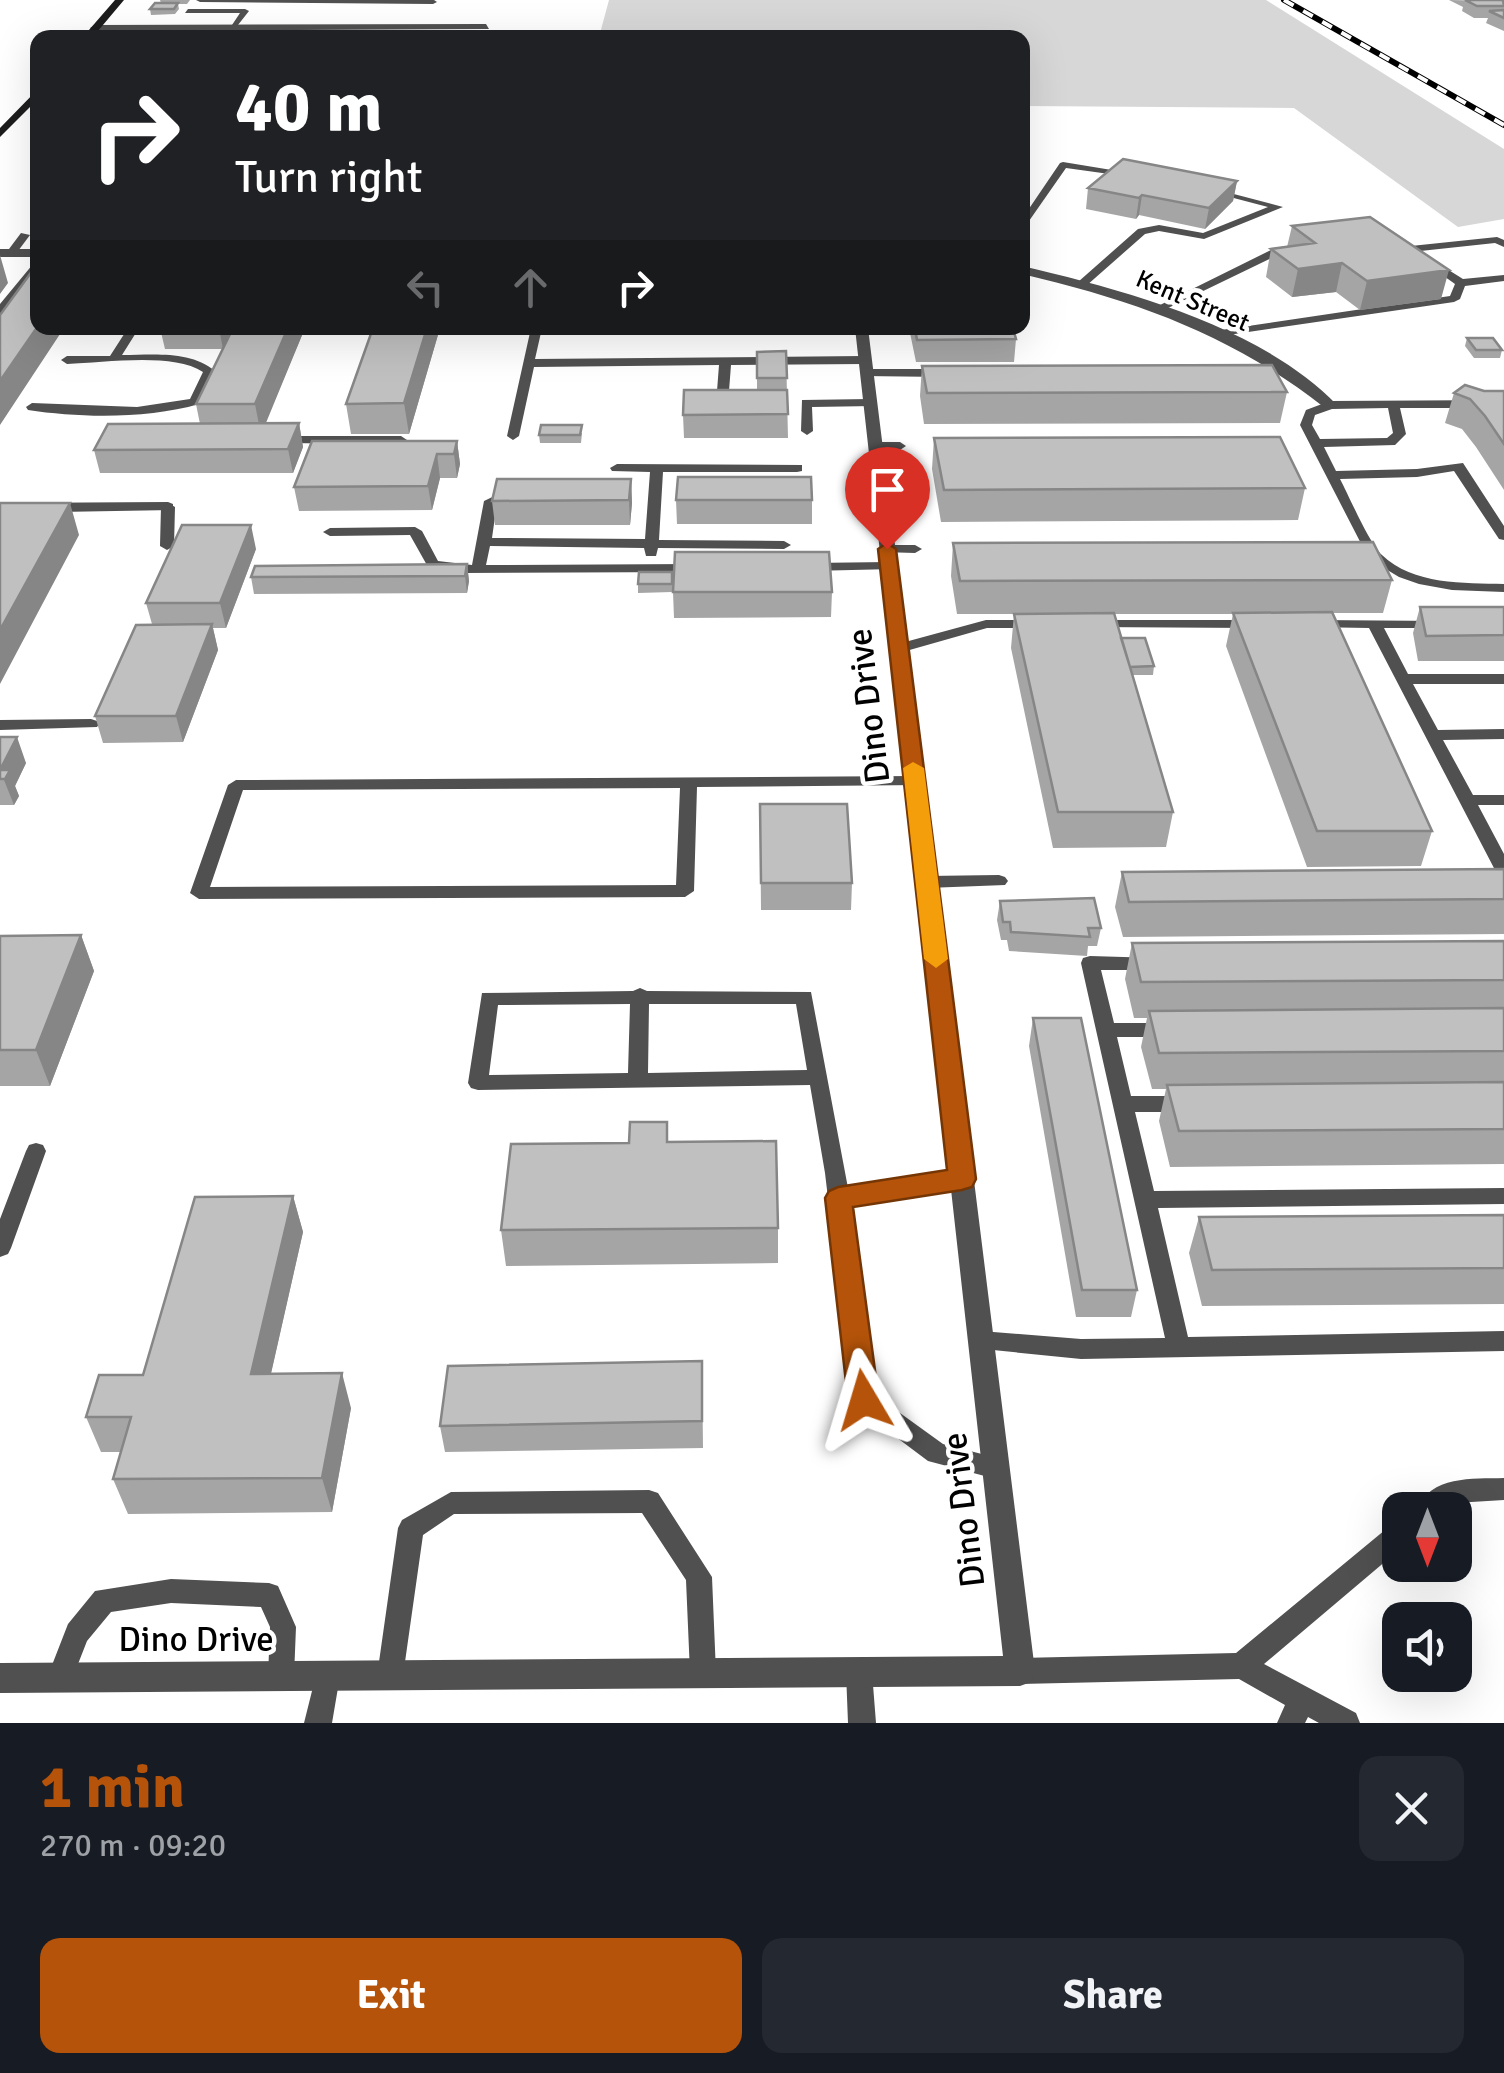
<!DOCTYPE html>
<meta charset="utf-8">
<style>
:root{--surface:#171b24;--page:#242831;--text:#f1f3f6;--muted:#9ea1a6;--accent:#b45309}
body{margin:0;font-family:Signika,sans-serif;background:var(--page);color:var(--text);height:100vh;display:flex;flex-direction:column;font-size:38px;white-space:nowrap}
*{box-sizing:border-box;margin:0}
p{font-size:32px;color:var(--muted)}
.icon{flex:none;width:55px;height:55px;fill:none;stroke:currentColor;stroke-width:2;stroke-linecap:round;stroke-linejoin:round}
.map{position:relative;height:1723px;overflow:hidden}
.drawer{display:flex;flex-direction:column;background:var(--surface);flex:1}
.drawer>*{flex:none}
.hud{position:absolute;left:30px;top:30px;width:1000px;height:305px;border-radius:20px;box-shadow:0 10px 40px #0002;background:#202124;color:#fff;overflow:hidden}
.needle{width:65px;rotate:180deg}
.fabs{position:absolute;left:1382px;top:1492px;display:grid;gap:20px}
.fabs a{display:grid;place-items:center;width:90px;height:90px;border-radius:20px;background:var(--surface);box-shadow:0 10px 40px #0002;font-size:50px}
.pin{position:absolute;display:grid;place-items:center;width:85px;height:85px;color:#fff;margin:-102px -42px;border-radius:50% 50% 50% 0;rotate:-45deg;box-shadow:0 0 10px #0007}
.pin .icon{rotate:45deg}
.me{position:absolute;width:110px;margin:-55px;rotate:353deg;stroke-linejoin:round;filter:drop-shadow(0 0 8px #0008)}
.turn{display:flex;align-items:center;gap:35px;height:210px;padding:0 40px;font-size:45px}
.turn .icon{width:130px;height:130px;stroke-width:2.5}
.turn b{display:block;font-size:70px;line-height:85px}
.lanes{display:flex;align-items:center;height:95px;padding:0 40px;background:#0003;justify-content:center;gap:50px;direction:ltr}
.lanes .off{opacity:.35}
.round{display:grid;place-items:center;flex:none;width:105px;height:105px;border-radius:20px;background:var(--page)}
.head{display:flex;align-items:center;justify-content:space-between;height:170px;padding:0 40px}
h1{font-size:60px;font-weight:800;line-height:75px;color:var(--accent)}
.button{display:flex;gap:20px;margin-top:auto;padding:20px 40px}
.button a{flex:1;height:115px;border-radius:20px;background:var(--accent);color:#fff;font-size:40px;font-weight:800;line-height:115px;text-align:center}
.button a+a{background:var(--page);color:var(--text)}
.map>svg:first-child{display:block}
</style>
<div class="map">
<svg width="1504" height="1723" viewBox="0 0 1504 1723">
<rect width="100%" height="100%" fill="#fff"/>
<path fill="#d7d7d7" d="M 609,0 L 1266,0 L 1504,149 L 1504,219 L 1458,227 L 1294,108 L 1023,106 L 1022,38 L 599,37 Z"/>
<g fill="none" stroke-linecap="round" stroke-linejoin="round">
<path fill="#505050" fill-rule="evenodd" d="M 196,0 L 434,0 L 437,2 L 433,4 L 200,2 Z
M 188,9 L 245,9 L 249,11 L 234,30 L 230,28 L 240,13 L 185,13 Z
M 1063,162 L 1136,174 L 1131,177 L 1066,168 L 1022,231 L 1022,219 L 1060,163 Z
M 1207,187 L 1283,207 L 1204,239 L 1159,231 L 1145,234 L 1086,286 L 1078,286 L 1078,282 L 1138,229 L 1159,225 L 1203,233 L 1268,207 L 1207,191 Z
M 21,233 L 30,235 L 15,255 L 7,255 L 6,253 Z
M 1497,237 L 1504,240 L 1504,247 L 1495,243 L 1411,252 L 1406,249 L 1411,246 Z
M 1293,245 L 1297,246 L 1297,250 L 1282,253 L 1166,309 L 1156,307 L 1275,248 Z
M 38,258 L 38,269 L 4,314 L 0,315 L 0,304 Z
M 1431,259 L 1463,279 L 1504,275 L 1504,281 L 1465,286 L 1460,299 L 1454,302 L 1221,336 L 1215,333 L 1221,330 L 1450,296 L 1455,284 L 1427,264 L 1426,262 Z
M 128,328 L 139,328 L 122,355 C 153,355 190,350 215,371 L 199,404 C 148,419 80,418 28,410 L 26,407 L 32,403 L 137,407 L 190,399 L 203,372 C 172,352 104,363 67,364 L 61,360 L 67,356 L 110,356 Z
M 531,328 L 542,328 L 535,359 L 864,356 L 870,360 L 864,364 L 731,365 L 729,391 L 723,395 L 717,391 L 719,365 L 534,367 L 519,436 L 513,440 L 507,436 Z
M 866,369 L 945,369 L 951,373 L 945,377 L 862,376 L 862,370 Z
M 870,399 L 874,400 L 874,406 L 812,407 L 813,431 L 807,435 L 801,431 L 802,400 Z
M 1504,400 L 1504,408 L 1400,408 L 1406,434 L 1395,445 L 1324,447 L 1336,471 L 1417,469 L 1463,463 L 1504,526 L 1504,540 L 1499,539 L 1454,471 L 1417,477 L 1340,479 C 1350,498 1369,543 1382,555 C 1413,585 1464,583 1504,584 L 1504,592 L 1452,590 L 1419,584 L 1399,577 L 1369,559 L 1300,425 L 1306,410 L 1330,401 ZM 1388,408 L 1393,433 L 1387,438 L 1320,439 L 1312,425 L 1315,415 L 1332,409 Z
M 281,436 L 401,436 L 407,440 L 401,444 L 276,443 L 275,440 Z
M 875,442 L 900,442 L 906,446 L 900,450 L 870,449 L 870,443 Z
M 617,464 L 802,465 L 802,471 L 797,472 L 663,472 L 659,540 L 784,541 L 791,545 L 784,549 L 658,548 L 656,556 L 646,556 L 644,548 L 490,546 L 486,565 L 694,564 L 701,568 L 694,572 L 463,573 L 428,567 L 410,535 L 330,536 L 323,532 L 330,528 L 415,527 L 422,531 L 438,561 L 472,565 L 484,501 L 511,488 L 518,492 L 497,503 L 492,538 L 645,539 L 650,472 L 612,471 L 610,468 Z
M 168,503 L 175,507 L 174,546 L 167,550 L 160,546 L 161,507 Z
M 887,545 L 915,545 L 922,549 L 915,553 L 882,552 L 882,546 Z
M 889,562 L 894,563 L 894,569 L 810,571 L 803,567 L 810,563 Z
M 986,620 L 1034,620 L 1041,624 L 1034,628 L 987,628 L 899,653 L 891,648 L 894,645 Z
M 1095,620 L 1254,620 L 1261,624 L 1254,628 L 1090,627 L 1088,624 Z
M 1315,620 L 1444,621 L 1446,624 L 1439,628 L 1384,628 L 1408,674 L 1504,674 L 1504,684 L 1413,684 L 1438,730 L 1504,729 L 1504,739 L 1443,740 L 1473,795 L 1504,795 L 1504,805 L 1478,805 L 1504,854 L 1504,876 L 1495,870 L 1369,628 L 1310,627 L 1308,624 Z
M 91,719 L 97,721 L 99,724 L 97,727 L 0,730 L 0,720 Z
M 915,776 L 923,781 L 921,785 L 697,787 L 694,891 L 685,897 L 199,899 L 190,893 L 228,785 L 236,780 ZM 680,788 L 676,885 L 210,887 L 243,790 Z
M 999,875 L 1005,877 L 1008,881 L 1005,885 L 927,888 L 918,882 L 927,876 Z
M 1090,956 L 1157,958 L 1159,963 L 1157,968 L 1150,970 L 1101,970 L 1114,1023 L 1168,1023 L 1175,1025 L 1178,1030 L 1175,1035 L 1168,1037 L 1117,1037 L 1131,1096 L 1184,1096 L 1191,1099 L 1194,1104 L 1191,1109 L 1184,1112 L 1135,1112 L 1154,1191 L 1504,1188 L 1504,1204 L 1158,1208 L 1188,1337 L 1504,1331 L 1504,1351 L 1081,1359 L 973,1348 L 970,1341 L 973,1334 L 981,1331 L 1081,1339 L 1165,1338 L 1081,963 L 1083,958 Z
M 640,988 L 647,991 L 811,992 L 848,1188 L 962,1171 L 969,1173 L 973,1179 L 969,1185 L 962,1187 L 851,1205 L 875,1395 L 943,1444 L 1005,1460 L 1008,1468 L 1005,1476 L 996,1479 L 928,1461 L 856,1407 L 852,1400 L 825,1173 L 810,1085 L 478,1090 L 471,1088 L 468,1083 L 482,993 L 633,991 ZM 630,1004 L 628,1073 L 489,1075 L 498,1005 ZM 649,1004 L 796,1004 L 807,1070 L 648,1073 Z
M 36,1143 L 43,1145 L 46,1151 L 11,1248 L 8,1254 L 0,1257 L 0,1219 L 26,1151 L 29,1145 Z
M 1504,1478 L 1504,1500 L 1455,1503 L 1447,1510 L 1416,1510 C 1431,1475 1472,1479 1504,1478 Z
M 649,1490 L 658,1493 L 712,1577 L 716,1673 L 712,1682 L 703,1686 L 694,1682 L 690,1673 L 686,1580 L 642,1513 L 454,1514 L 423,1535 L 403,1676 L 399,1685 L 390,1689 L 381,1685 L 377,1676 L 398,1528 L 402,1520 L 451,1492 Z
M 1400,1521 L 1400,1549 L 1264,1664 L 1356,1713 L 1360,1723 L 1319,1723 L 1308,1717 L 1305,1723 L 1277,1723 L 1285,1705 L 1239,1679 L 1020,1684 L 1011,1680 L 1007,1671 L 1011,1662 L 1020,1658 L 1236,1653 L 1391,1525 Z
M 171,1579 L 269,1583 L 278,1586 L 296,1627 L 294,1676 L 290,1685 L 281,1689 L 272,1685 L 268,1676 L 270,1627 L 261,1607 L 171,1603 L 111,1612 L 87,1641 L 69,1687 L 60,1691 L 51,1687 L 47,1678 L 68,1624 L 95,1591 Z
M 859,1659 L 868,1663 L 872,1672 L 876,1723 L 848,1723 L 846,1672 L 850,1663 Z
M 327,1663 L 336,1667 L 340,1676 L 332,1723 L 304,1723 L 318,1667 Z"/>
<path fill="#505050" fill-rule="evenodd" d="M 486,24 L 489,29 L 95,31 L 90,28 L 95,25 Z
M 0,249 L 38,249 L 38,257 L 0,257 Z
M 1022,266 C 1125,290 1262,327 1337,405 L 1325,408 C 1232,335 1137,301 1022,274 Z
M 855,328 L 868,328 L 1035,1671 L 1031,1682 L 1020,1686 L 0,1693 L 0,1663 L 1003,1656 Z
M 168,502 L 173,504 L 173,510 L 0,513 L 0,503 Z"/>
<path fill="#1d1d1d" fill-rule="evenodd" d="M 115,0 L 124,0 L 92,38 L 82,38 Z
M 38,89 L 38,99 L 0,137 L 0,128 Z"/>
<g stroke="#000" stroke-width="6">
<path id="rail" d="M 1284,0 L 1504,125"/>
</g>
<use href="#rail" stroke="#fff" stroke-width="4" stroke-dasharray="11" stroke-linecap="butt"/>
</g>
<path fill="#a5a5a5" d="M 160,0 L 190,0 L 187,4 L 178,4 L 179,9 L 175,14 L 151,15 L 150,9 L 161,3 Z
M 1449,0 L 1504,1 L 1504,31 L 1486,23 L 1488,18 L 1474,18 L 1462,11 L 1463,7 Z
M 1237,181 L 1233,201 L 1205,229 L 1139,215 L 1136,219 L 1086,209 L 1088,188 Z
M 38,190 L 38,217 L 32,197 Z
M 1292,226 L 1441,299 L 1360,310 L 1336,292 L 1292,297 L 1266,277 L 1271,249 L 1287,247 Z
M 160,328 L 305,328 L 265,423 L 299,423 L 303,447 L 293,473 L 100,473 L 94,450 L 200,424 L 196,404 L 223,349 L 165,349 Z
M 373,328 L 440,328 L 409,434 L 351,434 L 346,404 Z
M 909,328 L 1013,328 L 1016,339 L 1014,362 L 916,362 Z
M 1467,338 L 1502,350 L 1500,358 L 1474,358 L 1465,346 Z
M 786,351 L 788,438 L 684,438 L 683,415 L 757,390 L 757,352 Z
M 922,366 L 1287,392 L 1280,423 L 924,424 L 920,396 Z
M 1504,391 L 1504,490 L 1476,447 L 1462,429 L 1445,423 L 1454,393 Z
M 582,433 L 581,443 L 540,443 L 539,435 Z
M 934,438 L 1305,488 L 1298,520 L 941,522 L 932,469 Z
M 457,441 L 460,464 L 457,478 L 440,478 L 432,510 L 299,511 L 294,487 Z
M 631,479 L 632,503 L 630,525 L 495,525 L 492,501 Z
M 676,500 L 812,500 L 812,524 L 677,524 Z
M 953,543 L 1392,580 L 1383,613 L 1332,613 L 1432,831 L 1421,866 L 1307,867 L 1226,646 L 1233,614 L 1114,614 L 1121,638 L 1154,666 L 1153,675 L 1132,675 L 1173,812 L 1166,847 L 1053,848 L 1011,648 L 1014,614 L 1035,614 L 957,614 L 951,576 Z
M 256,549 L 226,628 L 213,628 L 218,650 L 183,742 L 103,743 L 95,716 L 152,624 L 146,603 Z
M 467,564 L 469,581 L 467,593 L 254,594 L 251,577 Z
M 672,572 L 672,592 L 638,593 L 638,584 Z
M 673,592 L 832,592 L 831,617 L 674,618 Z
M 1420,607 L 1504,607 L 1504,661 L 1418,661 L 1413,633 Z
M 0,737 L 26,763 L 15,786 L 19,796 L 14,805 L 0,805 Z
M 760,804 L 852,883 L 851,910 L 761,910 Z
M 1504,869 L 1504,934 L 1123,937 L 1115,907 L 1122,872 Z
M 1000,901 L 1101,928 L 1097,946 L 1088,946 L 1087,956 L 1009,951 L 1007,940 L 1001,940 L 997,920 Z
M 81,935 L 94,971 L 50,1086 L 0,1086 L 0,936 Z
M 1504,941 L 1504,1164 L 1170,1167 L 1159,1121 L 1166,1089 L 1152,1089 L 1141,1047 L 1147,1018 L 1134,1018 L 1125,979 L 1132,943 Z
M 1033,1018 L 1137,1290 L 1131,1317 L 1076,1317 L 1029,1046 Z
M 667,1122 L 668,1142 L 778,1228 L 778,1263 L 506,1266 L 501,1230 L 629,1143 Z
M 293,1196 L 303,1232 L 271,1373 L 351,1408 L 332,1512 L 128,1514 L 113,1479 L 121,1452 L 101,1452 L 86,1417 L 143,1375 Z
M 1504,1215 L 1504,1304 L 1202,1306 L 1189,1253 L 1199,1217 Z
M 702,1361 L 703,1448 L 445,1452 L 440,1426 Z"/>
<path fill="#868686" d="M 1237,181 L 1233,201 L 1205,229 L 1209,208 Z
M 1142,195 L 1139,215 L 1136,219 L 1139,198 Z
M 0,255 L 8,283 L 0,294 Z
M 1342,263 L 1336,292 L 1292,297 L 1298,269 Z
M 1449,270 L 1441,299 L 1360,310 L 1367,281 Z
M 38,326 L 38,328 L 64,328 L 0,425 L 0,381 Z
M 219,328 L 234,328 L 223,349 Z
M 288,328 L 305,328 L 261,435 L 255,404 Z
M 427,328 L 440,328 L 409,434 L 404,403 Z
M 299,423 L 303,447 L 293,473 L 288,449 Z
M 457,441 L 460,464 L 457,478 L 454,454 Z
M 437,454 L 440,478 L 432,510 L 428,486 Z
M 631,479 L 632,503 L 630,525 L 629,500 Z
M 70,503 L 79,535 L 0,684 L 0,630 Z
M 251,525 L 256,549 L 226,628 L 220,603 Z
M 467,564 L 469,581 L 467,593 L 465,576 Z
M 212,624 L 218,650 L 183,742 L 176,716 Z
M 17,737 L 26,763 L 15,786 L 19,796 L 14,805 L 0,770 Z
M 81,935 L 94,971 L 50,1086 L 36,1050 Z
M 293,1196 L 303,1232 L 263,1409 L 251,1374 Z
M 342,1373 L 351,1408 L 332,1512 L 322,1478 Z"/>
<path fill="#c0c0c0" stroke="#868686" stroke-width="2.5" d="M 1465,0 L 1503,0 L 1504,6 L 1477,6 Z
M 155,3 L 178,3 L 174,9 L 150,9 Z
M 1504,10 L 1504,18 L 1489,11 Z
M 1123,159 L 1237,181 L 1209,208 L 1142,195 L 1139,198 L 1088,188 Z
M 1370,217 L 1449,270 L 1367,281 L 1342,263 L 1298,269 L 1271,249 L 1315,243 L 1292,226 Z
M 38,263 L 38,326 L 0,381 L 0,315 Z
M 233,328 L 288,328 L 255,404 L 196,404 Z
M 373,328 L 427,328 L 404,403 L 346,404 Z
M 915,328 L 1013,328 L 1016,339 L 917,340 Z
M 1467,338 L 1493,338 L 1502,350 L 1476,350 Z
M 786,351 L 787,378 L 757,378 L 757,352 Z
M 1272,365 L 1287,392 L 927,393 L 922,366 Z
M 1465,385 L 1484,391 L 1504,391 L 1504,444 L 1485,416 L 1470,399 L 1454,393 Z
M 684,390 L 787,390 L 788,414 L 683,415 Z
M 299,423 L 288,449 L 94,450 L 108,424 Z
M 541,425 L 582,425 L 580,435 L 539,435 Z
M 1280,437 L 1305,488 L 944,490 L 934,438 Z
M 312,441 L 457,441 L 454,454 L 437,454 L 428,486 L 294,487 Z
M 678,477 L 811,477 L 812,500 L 676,500 Z
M 497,479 L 631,479 L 629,500 L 492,501 Z
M 0,503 L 70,503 L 0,630 Z
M 182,525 L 251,525 L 220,603 L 146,603 Z
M 1373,542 L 1392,580 L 960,581 L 953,543 Z
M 675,552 L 829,552 L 832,592 L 673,592 Z
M 467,564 L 465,576 L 251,577 L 255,566 Z
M 639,572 L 672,572 L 672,584 L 638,584 Z
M 1420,607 L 1504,607 L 1504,635 L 1426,636 Z
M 1332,612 L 1432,831 L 1317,831 L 1233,613 Z
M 1114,613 L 1173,812 L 1058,812 L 1014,614 Z
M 212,624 L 176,716 L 95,716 L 136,625 Z
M 1121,638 L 1145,638 L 1154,666 L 1130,667 Z
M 0,737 L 17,737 L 0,770 L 10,770 L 5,779 L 0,779 Z
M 760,804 L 847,804 L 852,883 L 761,883 Z
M 1504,869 L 1504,899 L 1129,902 L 1122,872 Z
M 1094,898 L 1101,928 L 1088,928 L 1090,937 L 1011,932 L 1010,922 L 1003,922 L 1000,901 Z
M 81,935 L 36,1050 L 0,1050 L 0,936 Z
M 1504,941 L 1504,980 L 1141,982 L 1132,943 Z
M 1504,1008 L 1504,1051 L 1159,1053 L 1149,1011 Z
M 1033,1018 L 1081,1018 L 1137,1290 L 1082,1290 Z
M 1504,1082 L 1504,1129 L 1179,1131 L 1167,1085 Z
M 630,1122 L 667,1122 L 667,1142 L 776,1141 L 778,1228 L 501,1230 L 511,1144 L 629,1143 Z
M 293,1196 L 251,1374 L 342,1373 L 322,1478 L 113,1479 L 131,1417 L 86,1417 L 99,1375 L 143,1375 L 195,1197 Z
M 1504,1215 L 1504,1268 L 1212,1270 L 1199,1217 Z
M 702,1361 L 702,1421 L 440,1426 L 448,1366 Z"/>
<path fill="#b45309" stroke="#753606" stroke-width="2.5" d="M 887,543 L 896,549 L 976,1179 L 972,1187 L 962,1190 L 853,1207 L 879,1400 L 875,1410 L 864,1414 L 853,1410 L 848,1400 L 825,1198 L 829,1191 L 838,1187 L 947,1170 L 878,549 Z"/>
<path fill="#f59e0b" d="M 913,762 L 924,768 L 948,959 L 936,968 L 924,959 L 903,768 Z"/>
<g text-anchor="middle" stroke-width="9" stroke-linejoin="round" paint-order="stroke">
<g font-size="25" fill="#000" stroke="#fff">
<text transform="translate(1193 300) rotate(23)" y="9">Kent Street</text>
</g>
<g font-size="35" fill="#000" stroke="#fff">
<text transform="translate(868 706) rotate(-97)" y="12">Dino Drive</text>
<text transform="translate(963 1510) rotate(-97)" y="12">Dino Drive</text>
<text x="196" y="1651">Dino Drive</text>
</g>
</g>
</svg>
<div class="fabs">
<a><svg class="needle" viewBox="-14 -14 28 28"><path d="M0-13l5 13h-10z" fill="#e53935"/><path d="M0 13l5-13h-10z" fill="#9ea1a6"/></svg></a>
<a><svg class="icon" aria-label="sound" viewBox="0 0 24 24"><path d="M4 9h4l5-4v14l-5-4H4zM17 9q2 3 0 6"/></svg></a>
</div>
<div class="pin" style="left:887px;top:549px;background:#d93025"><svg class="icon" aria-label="arrive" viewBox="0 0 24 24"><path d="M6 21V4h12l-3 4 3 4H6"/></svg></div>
<svg class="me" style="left:864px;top:1400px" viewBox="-20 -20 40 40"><path d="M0-17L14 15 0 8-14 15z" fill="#b45309" stroke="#fff" stroke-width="4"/></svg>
<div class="hud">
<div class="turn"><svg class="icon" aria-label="right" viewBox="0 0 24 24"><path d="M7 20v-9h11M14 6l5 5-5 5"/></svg><div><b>40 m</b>Turn right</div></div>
<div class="lanes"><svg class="icon off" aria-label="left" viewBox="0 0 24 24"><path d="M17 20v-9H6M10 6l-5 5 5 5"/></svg><svg class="icon off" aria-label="ahead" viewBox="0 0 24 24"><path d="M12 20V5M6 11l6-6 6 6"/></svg><svg class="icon" aria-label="right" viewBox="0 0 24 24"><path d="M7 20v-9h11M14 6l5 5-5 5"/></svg></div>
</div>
</div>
<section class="drawer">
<div class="head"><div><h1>1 min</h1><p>270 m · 09:20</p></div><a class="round"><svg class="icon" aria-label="close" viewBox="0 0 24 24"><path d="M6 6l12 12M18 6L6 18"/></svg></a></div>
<div class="button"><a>Exit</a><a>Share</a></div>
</section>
